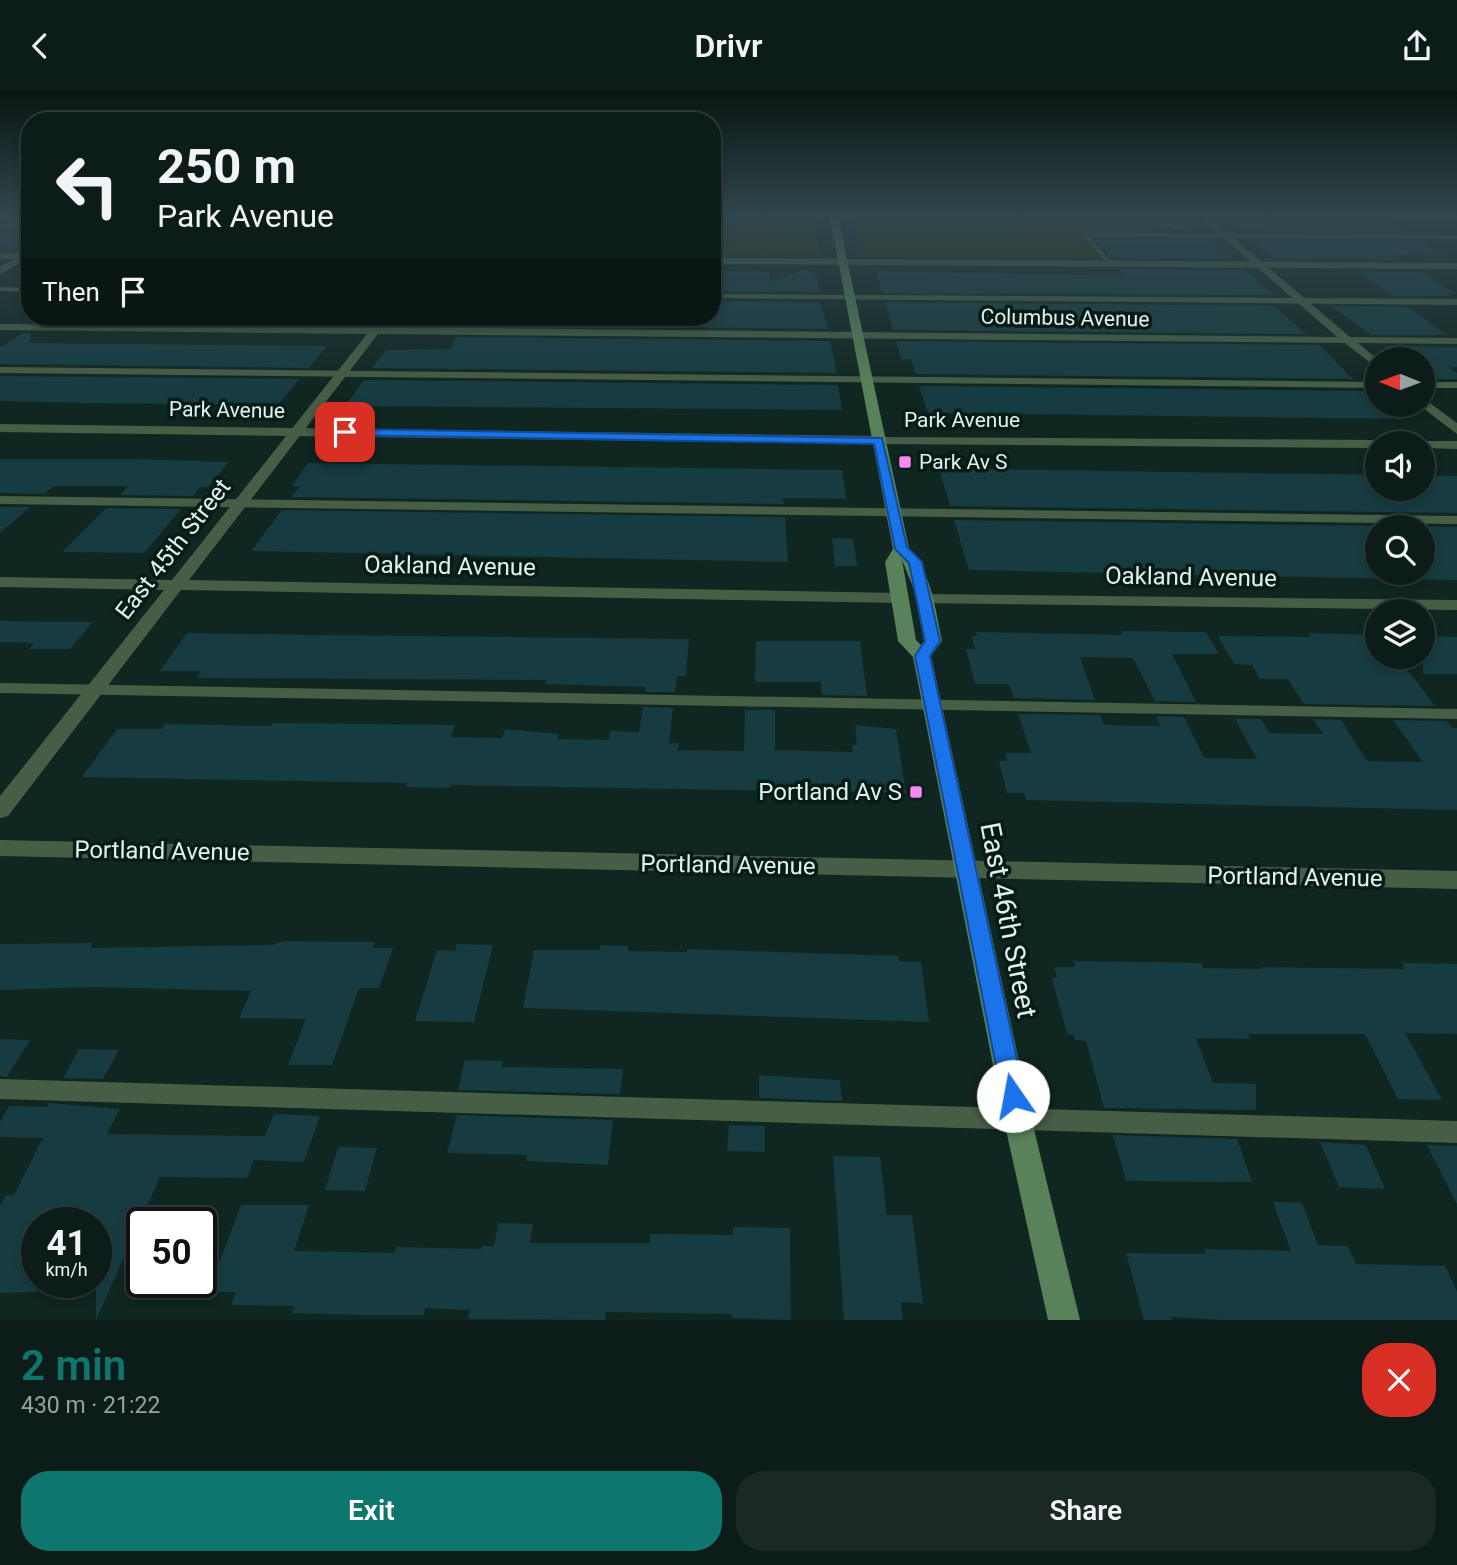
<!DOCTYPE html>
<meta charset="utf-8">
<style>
:root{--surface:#0c1c19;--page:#1a2926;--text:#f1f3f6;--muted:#9aa1a2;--line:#2c3a38;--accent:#0f766e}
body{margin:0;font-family:Roboto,sans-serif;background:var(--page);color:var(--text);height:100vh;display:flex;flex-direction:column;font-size:26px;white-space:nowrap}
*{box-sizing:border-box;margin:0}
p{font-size:23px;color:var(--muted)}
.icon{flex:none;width:38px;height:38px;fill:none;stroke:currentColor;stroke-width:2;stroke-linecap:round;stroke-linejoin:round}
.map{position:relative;height:1229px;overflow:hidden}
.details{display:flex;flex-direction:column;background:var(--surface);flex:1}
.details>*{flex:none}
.guide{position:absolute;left:21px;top:21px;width:700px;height:214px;border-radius:28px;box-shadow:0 4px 10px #0003,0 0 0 2px var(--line);background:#0c1c19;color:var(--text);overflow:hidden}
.needle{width:46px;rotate:271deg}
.controls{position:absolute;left:1365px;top:256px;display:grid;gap:14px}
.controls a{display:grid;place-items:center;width:70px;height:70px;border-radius:50%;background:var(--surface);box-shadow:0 4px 10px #0003,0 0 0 2px var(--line);font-size:35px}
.speed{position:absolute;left:21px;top:1116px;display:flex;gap:14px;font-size:35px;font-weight:700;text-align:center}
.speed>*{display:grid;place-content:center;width:91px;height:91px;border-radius:50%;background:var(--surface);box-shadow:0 4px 10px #0003,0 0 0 2px var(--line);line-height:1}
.speed small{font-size:18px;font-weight:400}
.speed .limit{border:4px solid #111;border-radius:10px;background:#fff;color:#111}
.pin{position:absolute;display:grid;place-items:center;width:60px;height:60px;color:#fff;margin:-30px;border-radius:14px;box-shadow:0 4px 10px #0006}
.me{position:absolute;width:77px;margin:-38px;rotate:348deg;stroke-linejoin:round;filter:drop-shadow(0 0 5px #0008)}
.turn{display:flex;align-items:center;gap:24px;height:147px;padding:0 21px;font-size:32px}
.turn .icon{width:91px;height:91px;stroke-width:2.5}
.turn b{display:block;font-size:49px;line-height:60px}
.then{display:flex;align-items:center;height:66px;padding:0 21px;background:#0003;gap:14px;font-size:26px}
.round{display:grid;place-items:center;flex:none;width:74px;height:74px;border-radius:28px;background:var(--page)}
.head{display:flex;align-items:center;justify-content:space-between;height:119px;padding:0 21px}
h1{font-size:42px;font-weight:600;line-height:52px;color:var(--accent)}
.cta{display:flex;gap:14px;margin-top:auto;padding:14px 21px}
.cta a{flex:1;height:80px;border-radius:28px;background:var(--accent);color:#fff;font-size:28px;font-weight:600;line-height:80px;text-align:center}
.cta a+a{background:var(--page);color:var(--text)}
header{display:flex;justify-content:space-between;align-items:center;height:91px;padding:0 21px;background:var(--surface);font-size:32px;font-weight:600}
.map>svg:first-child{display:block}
</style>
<header><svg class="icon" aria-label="back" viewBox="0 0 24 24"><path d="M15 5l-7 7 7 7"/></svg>Drivr<svg class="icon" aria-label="share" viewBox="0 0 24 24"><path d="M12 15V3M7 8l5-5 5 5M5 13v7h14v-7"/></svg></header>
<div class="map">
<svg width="1457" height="1229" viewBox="0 0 1457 1229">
<rect width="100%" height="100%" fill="#102621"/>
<path fill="#2e3106" d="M 712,127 L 814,127 L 820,164 L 712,164 Z
M 853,127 L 1196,127 L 1211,139 L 1079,142 L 1100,167 L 864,165 Z"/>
<path fill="#163c41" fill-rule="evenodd" d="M 1226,129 L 1386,130 L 1405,141 L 1240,140 Z
M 0,140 L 30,141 L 30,158 L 0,158 Z
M 1096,149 L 1210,149 L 1232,168 L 1111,167 Z
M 1252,150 L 1421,150 L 1445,165 L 1396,164 L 1403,169 L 1273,167 Z
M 1119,178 L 1245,179 L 1274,204 L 882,202 L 876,180 L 1125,185 Z
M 804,179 L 817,183 L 819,201 L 712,200 L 712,180 L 769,181 L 770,191 Z
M 1358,180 L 1420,180 L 1454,202 L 1446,202 L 1451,205 L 1393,205 Z
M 712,210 L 820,211 L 828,238 L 463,234 L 468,226 L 712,226 Z
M 885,211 L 1274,215 L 1306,243 L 893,239 Z
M 1331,215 L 1408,216 L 1447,244 L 1371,244 Z
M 22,242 L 30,242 L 30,252 L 327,255 L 309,277 L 0,273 L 0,257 Z
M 456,246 L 830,250 L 837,282 L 372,277 L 386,259 L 450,258 Z
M 896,250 L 1319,254 L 1353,288 L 916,283 L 911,268 L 901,268 Z
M 1384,255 L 1457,256 L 1457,276 L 1449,276 L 1457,282 L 1457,288 L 1423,288 L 1423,268 L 1400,268 Z
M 0,285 L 299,288 L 278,314 L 86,312 L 0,310 Z
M 364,289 L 838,294 L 842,319 L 345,315 Z
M 919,295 L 1367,300 L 1377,308 L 1377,313 L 1383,313 L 1400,328 L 928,322 Z
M 0,368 L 129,368 L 229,371 L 208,396 L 200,396 L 193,405 L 120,404 L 128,395 L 54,395 L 44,403 L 0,402 Z
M 308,372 L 842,379 L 846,408 L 783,407 L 784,413 L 291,406 L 300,395 L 292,395 Z
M 986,378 L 1377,384 L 1377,397 L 1423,397 L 1423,384 L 1457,385 L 1457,422 L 950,415 L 940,381 Z
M 0,416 L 30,416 L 0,442 Z
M 106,417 L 181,418 L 144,462 L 62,461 Z
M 282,419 L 785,426 L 788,471 L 251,460 Z
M 954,429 L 1457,436 L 1457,489 L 969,479 ZM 1377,436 L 1423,436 L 1423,481 L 1377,481 Z
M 832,447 L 853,448 L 857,475 L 835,475 Z
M 0,530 L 93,531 L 70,558 L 29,558 L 34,552 L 0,551 Z
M 1121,540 L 1206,541 L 1219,563 L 1172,563 L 1196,611 L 1155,610 L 1133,567 L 1080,566 L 1095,609 L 1014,607 L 1009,593 L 975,593 L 966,558 L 975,558 L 972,545 L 977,545 L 976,541 L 1122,544 Z
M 187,542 L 309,544 L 689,548 L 686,585 L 677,585 L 675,601 L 645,601 L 646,596 L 545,593 L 546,589 L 197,587 L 202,580 L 160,580 Z
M 1308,542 L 1377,544 L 1377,565 L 1397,565 L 1435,615 L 1304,613 L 1288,588 L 1260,588 L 1252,574 L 1234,573 L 1218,545 L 1311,546 Z
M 1423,545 L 1457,546 L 1457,583 L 1423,583 Z
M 756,550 L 860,550 L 867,605 L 822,604 L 821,591 L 755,591 Z
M 643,616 L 673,617 L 669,652 L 679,652 L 678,659 L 744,660 L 745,619 L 775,619 L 775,659 L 853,661 L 852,654 L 857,654 L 855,634 L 896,638 L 906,702 L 451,694 L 450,697 L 406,696 L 407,692 L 82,686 L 117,638 L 162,638 L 165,633 L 271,635 L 273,632 L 455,634 L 451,646 L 502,647 L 505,638 L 559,643 L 557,648 L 609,649 L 610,640 L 639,641 Z
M 1018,623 L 1100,624 L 1104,634 L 1160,635 L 1156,625 L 1184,626 L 1204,667 L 1257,668 L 1235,628 L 1261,628 L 1269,642 L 1323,643 L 1313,628 L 1341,629 L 1367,670 L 1423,671 L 1393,629 L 1446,630 L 1452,637 L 1457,637 L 1457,719 L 1026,709 L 1024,702 L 1007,702 L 999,670 L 1007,670 L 1005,662 L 1031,662 Z
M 284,850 L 375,851 L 373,857 L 393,857 L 379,897 L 359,897 L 332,974 L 288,974 L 306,928 L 239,927 L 251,900 L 94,896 L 0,899 L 0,853 L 93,852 L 90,857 L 271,854 Z
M 457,853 L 493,854 L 474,931 L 415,930 L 437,859 L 455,860 Z
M 600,854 L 628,855 L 628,860 L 687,861 L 687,858 L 898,865 L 899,870 L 921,871 L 929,931 L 523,917 L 534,859 L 600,859 Z
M 1074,870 L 1201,872 L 1203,877 L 1263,878 L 1261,876 L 1405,878 L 1402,872 L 1457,873 L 1457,943 L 1405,942 L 1442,1009 L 1398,1008 L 1365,943 L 1248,943 L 1250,948 L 1196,947 L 1213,992 L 1256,993 L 1256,1019 L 1104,1017 L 1086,950 L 1075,949 L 1073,944 L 1067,943 L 1052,887 L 1057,887 L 1054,876 L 1075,876 Z
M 0,948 L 30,949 L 7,986 L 0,985 Z
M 79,958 L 119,959 L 103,988 L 63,987 Z
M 465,969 L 503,970 L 501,976 L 623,978 L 620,1003 L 458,999 Z
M 759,984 L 840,989 L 842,1010 L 759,1007 Z
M 49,1012 L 120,1018 L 107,1043 L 265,1045 L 274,1023 L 320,1025 L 304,1071 L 254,1069 L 247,1087 L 160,1086 L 96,1229 L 96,1132 L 37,1132 L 37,1201 L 0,1202 L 0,1115 L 6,1104 L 14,1104 L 43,1047 L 0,1046 L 0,1031 L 9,1015 L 47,1016 Z
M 457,1024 L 613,1029 L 608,1074 L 526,1070 L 527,1064 L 447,1062 Z
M 729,1034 L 765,1035 L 765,1061 L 727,1060 Z
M 1113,1044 L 1237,1048 L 1252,1091 L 1126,1090 Z
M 1320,1051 L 1366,1054 L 1385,1098 L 1339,1096 Z
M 1427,1054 L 1457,1055 L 1457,1113 Z
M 338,1056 L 377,1057 L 365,1100 L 325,1099 Z
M 833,1065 L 880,1066 L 887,1124 L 912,1124 L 923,1212 L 901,1211 L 903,1229 L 844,1229 Z
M 1273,1111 L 1302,1112 L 1318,1154 L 1348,1155 L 1356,1173 L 1445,1175 L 1457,1200 L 1457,1229 L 1226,1229 L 1171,1226 L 1172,1229 L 1144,1229 L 1126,1162 L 1206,1163 L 1204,1158 L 1291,1160 Z
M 241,1114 L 309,1114 L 294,1160 L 395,1162 L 396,1156 L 481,1158 L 482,1155 L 494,1155 L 498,1132 L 533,1133 L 530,1152 L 650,1152 L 650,1143 L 733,1144 L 733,1136 L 790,1137 L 791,1229 L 732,1227 L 732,1223 L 606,1221 L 605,1229 L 468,1228 L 470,1219 L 425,1217 L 424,1224 L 359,1224 L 292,1222 L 294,1215 L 231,1214 L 236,1201 L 208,1201 Z"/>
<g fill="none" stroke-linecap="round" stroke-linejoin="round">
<path fill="#465e46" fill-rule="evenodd" d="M 721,127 L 730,127 L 712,134 L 712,130 Z
M 1157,127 L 1164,127 L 1172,133 L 1189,137 C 1177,142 1165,135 1157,127 Z
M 0,133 L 30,134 L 30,138 L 0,137 Z
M 1081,142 L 1457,144 L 1457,148 L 1090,146 L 1112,172 L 1108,174 Z
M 0,196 L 30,197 L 30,201 L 0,200 Z
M 712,203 L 1457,208 L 1457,214 L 712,207 Z
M 0,276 L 1377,291 L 1377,297 L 0,282 Z
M 1423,291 L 1457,291 L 1457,297 L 1423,297 Z
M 0,405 L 1457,425 L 1457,433 L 0,413 Z
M 0,592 L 1457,618 L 1457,628 L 0,602 Z
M 0,988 L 1457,1030 L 1457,1052 L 0,1008 Z"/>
<path fill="#465e46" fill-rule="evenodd" d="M 1201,127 L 1210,127 L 1350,246 L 1457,247 L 1457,253 L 1358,252 L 1377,268 L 1377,277 L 1345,252 L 378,243 L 189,489 L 899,502 L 907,507 L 899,512 L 181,499 L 8,725 L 0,727 L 0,705 L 164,499 L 0,496 L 0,486 L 172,489 L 367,243 L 0,239 L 0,233 L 372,236 L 381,226 L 391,226 L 383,236 L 1337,246 Z
M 30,160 L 30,167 L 0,183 L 0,176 Z
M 1423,307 L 1457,332 L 1457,343 L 1419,314 L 1423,313 Z
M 873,346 L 1377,349 L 1383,352 L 1377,352 L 1377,357 L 878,353 L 871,349 Z
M 1418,350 L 1457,350 L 1457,358 L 1423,357 L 1423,352 Z
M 924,503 L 1457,509 L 1457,519 L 918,512 L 916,508 L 918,504 Z"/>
<path fill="#465e46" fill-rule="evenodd" d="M 0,162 L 30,162 L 30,168 L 0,168 Z
M 712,167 L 1457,172 L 1457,178 L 712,173 Z
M 0,333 L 878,345 L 885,349 L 878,353 L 0,341 Z
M 0,749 L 1457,780 L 1457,798 L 0,765 Z"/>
<path fill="#59815a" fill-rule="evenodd" d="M 830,127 L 838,127 L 909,457 C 932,483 935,517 942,550 L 931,565 L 1032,1030 L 1080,1229 L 1048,1229 L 1004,1030 L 913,566 L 898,550 L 885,471 L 893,458 ZM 902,469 L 915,501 L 924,550 L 921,554 L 916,549 Z"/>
</g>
<linearGradient id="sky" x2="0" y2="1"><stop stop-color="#091512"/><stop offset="0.42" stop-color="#31474e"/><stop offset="1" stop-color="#31474e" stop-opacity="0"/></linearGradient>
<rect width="1457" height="299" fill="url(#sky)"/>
<path fill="#1a73e8" stroke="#114b97" stroke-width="2" d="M 345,338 L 882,347 L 907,456 L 922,471 L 940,550 L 930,565 L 1025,1005 L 1021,1012 L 1013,1015 L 1005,1012 L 1002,1005 L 915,565 L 925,550 L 909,472 L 895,458 L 874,353 L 341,344 L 341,339 Z"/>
<g fill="#f489f0" stroke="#071c17" stroke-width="2.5">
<rect x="898" y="364" width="14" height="14" rx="3.5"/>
<rect x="909" y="694" width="14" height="14" rx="3.5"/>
</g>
<g text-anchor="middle" stroke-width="7" stroke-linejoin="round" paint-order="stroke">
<g font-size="21" fill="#e3f1ed" stroke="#071c17">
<text transform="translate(1065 227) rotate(1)" y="7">Columbus Avenue</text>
<text transform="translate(227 319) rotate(1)" y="7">Park Avenue</text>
<text x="962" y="336">Park Avenue</text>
</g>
<g font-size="21" fill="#e3f1ed" stroke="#071c17" text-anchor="start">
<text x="919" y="378">Park Av S</text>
</g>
<g font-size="24" fill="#e3f1ed" stroke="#071c17">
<text transform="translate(173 458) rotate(-52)" y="8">East 45th Street</text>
<text transform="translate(450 475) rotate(1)" y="8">Oakland Avenue</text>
<text transform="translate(1191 486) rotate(1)" y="8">Oakland Avenue</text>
<text transform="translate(162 760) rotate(1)" y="8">Portland Avenue</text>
<text transform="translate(728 774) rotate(1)" y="8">Portland Avenue</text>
<text transform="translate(1295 786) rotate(1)" y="8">Portland Avenue</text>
</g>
<g font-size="24" fill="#e3f1ed" stroke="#071c17" text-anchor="end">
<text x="902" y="709">Portland Av S</text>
</g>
<g font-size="28" fill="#e3f1ed" stroke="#071c17">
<text transform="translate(1009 829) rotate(79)" y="10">East 46th Street</text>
</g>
</g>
</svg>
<div class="controls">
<a><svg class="needle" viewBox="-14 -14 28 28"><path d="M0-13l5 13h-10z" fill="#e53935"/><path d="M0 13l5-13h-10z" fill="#9aa1a2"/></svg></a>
<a><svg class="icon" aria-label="sound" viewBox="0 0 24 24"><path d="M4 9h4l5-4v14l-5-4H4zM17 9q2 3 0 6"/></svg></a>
<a><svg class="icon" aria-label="search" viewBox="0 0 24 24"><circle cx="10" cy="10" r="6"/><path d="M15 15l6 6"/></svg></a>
<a><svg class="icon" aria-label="layers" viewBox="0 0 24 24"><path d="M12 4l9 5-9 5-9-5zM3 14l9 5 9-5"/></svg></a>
</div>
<div class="speed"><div>41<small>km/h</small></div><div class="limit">50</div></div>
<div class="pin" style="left:345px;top:341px;background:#d93025"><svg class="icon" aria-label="arrive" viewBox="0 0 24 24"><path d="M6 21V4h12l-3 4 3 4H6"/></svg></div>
<svg class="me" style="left:1013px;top:1005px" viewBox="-20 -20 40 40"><circle r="19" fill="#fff"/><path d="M0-13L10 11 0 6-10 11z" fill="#1a73e8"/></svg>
<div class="guide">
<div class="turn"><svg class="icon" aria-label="left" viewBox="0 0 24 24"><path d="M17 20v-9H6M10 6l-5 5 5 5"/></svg><div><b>250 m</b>Park Avenue</div></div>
<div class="then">Then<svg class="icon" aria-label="arrive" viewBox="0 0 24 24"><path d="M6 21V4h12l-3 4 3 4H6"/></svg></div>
</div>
</div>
<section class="details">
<div class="head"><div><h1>2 min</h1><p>430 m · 21:22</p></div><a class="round" style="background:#d93025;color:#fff"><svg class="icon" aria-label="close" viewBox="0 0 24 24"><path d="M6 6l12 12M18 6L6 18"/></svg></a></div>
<div class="cta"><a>Exit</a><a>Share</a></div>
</section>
